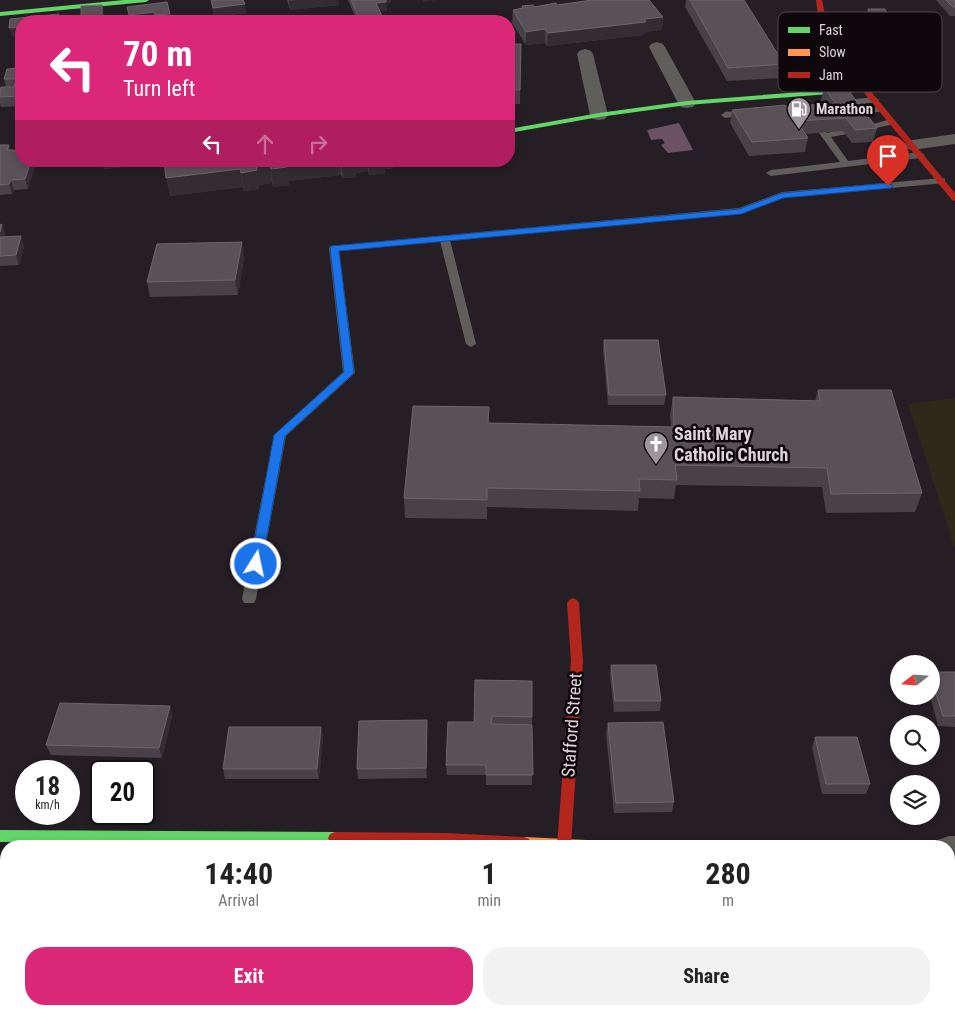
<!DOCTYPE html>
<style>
:root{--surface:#fff;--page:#f2f2f2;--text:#222;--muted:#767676;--accent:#db2777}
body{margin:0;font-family:"Roboto Condensed",sans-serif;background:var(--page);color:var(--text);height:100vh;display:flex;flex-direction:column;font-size:19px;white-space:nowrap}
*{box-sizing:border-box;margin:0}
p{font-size:16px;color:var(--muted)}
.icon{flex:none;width:28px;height:28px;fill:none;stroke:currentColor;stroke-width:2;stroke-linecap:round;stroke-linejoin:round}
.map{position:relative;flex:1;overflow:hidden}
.panel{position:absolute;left:0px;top:840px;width:955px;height:175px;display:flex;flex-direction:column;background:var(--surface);border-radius:20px 20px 0 0;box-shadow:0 2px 8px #0003}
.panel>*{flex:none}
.guide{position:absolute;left:15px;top:15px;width:500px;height:152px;border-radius:20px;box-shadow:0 2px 8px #0003;background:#db2777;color:#fff;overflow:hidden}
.needle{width:32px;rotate:253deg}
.fabs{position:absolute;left:890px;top:655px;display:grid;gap:10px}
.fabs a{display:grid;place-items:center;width:50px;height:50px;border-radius:50%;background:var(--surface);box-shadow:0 2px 8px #0003;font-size:25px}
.speed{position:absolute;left:15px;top:760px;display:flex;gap:10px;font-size:25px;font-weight:700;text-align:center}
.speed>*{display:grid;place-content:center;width:65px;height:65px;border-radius:50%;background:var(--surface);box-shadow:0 2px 8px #0003;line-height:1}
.speed small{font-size:12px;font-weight:400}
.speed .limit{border:2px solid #111;border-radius:8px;background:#fff;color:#111}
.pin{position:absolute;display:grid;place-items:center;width:42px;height:42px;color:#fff;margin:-51px -21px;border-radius:50% 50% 50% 0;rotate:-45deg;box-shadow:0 0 5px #0007}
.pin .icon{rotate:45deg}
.me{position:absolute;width:55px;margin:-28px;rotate:10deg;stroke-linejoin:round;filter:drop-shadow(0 0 4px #0008)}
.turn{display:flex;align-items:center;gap:18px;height:105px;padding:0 25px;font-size:22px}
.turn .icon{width:65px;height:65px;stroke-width:2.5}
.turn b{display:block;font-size:35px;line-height:42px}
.lanes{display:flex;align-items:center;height:48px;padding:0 25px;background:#0003;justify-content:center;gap:25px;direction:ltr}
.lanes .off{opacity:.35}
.eta{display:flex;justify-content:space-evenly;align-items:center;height:85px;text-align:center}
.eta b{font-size:30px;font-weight:700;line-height:35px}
.action{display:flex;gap:10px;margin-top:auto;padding:10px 25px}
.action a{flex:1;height:58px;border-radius:20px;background:var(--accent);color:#fff;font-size:20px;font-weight:700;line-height:58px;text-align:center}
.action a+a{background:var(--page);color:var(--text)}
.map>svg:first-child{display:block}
</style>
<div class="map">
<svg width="955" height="1015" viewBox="0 0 955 1015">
<rect width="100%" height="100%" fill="#261e25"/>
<path fill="#2e2919" d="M 955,398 L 955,549 L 908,404 Z"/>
<path fill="#6a5264" d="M 679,123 L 693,150 L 668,153 L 661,145 L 665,143 L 662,139 L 651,140 L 647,130 Z"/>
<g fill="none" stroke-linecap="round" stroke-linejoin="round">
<path fill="#605e5b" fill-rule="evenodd" d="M 875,97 L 879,100 L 878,102 L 845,106 L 841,103 L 845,100 Z
M 825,103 L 829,106 L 828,108 L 811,111 L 819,122 L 815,125 L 812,124 L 803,112 L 772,114 L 768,111 L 772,108 Z
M 881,106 L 884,107 L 884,111 L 853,116 L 849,113 L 853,110 Z
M 747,110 L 750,111 L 750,115 L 725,118 L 721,115 L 725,112 Z
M 891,119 L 895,122 L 894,124 L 863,131 L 859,128 Z
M 844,129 L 848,132 L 847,134 L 831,137 L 848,161 L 920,152 L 925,155 L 920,158 L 771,176 L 766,173 L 771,170 L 840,162 L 819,133 L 823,130 L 827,133 Z
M 942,178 L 945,179 L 945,183 L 784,198 L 741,214 L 450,240 L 476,344 L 471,347 L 466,344 L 440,241 L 339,251 L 355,373 L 286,436 L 256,599 L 254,603 L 244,603 L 242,599 L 274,435 L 343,372 L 329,248 L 330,246 L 739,208 L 782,192 Z"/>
<path fill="#605e5b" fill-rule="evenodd" d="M 657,42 L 663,44 L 665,47 L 696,103 L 693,107 L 687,108 L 681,107 L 678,103 L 649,47 L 651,44 Z
M 585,49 L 591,51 L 593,54 L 608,115 L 605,119 L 599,120 L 593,119 L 590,115 L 577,54 L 579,51 Z
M 955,134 L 955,144 L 912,150 L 906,149 L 903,145 L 906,141 L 912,140 Z
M 949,836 L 955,836 L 955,864 L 949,864 L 949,846 L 935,846 L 938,840 Z
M 556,1009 L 590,1009 L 591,1015 L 557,1015 Z"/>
<path fill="#63d668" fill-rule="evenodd" d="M 124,0 L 149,0 L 146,2 L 0,16 L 0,12 Z
M 865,87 L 869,89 L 868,91 L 687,105 L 599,117 L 509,133 L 509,129 L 599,113 L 687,101 Z
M 0,830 L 335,832 L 340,834 L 342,838 L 340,842 L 335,844 L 0,842 Z"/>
<path fill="#ff974d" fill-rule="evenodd" d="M 524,837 L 587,840 L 592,842 L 594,846 L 518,846 L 517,843 L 519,839 Z"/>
<path fill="#b3261e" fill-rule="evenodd" d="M 816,0 L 822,0 L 827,24 L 868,88 L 955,193 L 955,201 L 952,200 L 861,89 L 819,24 Z
M 573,598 L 577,600 L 579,603 L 583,661 L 571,846 L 557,846 L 571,661 L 567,603 L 569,600 Z
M 335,832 L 445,833 L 524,837 L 529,839 L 531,843 L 530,846 L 335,844 L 330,842 L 328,838 L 330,834 Z"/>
</g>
<path fill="#484147" d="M 211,0 L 246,13 L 214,17 Z
M 287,0 L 338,0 L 339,5 L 290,10 Z
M 348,0 L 391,0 L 391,3 L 386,3 L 387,11 L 380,11 L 382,16 L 382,21 L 394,21 L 357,21 Z
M 686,0 L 744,0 L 784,64 L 782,78 L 727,81 L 685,7 Z
M 936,0 L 955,0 L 955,16 L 950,16 Z
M 557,5 L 663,17 L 662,30 L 645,32 L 644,35 L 547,46 L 545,43 L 526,45 L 512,23 L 513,10 L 522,9 L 522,6 L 534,7 Z
M 868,9 L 888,16 L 887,21 L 870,21 L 867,13 Z
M 875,24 L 912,35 L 910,44 L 883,45 L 873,33 Z
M 509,31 L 514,44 L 521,44 L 520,104 L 513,104 L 512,114 L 509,114 Z
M 21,68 L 21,106 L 1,107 L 0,104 L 0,91 L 6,87 L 4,79 Z
M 824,87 L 877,128 L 873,142 L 852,143 L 843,131 L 806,134 L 808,138 L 805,152 L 749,156 L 730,123 L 732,110 L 789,111 L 826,108 L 821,101 Z
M 0,145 L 9,145 L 10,150 L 21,150 L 28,189 L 14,190 L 12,194 L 0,195 Z
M 98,161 L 393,161 L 393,168 L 385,169 L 385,173 L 369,175 L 368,171 L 356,173 L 356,177 L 343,178 L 341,175 L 288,181 L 289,185 L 273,187 L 272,183 L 259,185 L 259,189 L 244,191 L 243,187 L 170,196 L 164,162 L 104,169 L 103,165 L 99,165 Z
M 2,224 L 5,234 L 4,237 L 24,246 L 19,265 L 0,266 L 0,225 Z
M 244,257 L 238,295 L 150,297 L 147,282 Z
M 604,340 L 666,395 L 664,405 L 608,405 L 603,350 Z
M 818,390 L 922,493 L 915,512 L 826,513 L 822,487 L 676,485 L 674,499 L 639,498 L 638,511 L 487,507 L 487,519 L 405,518 L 404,498 L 489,423 L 671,427 L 670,416 L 673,397 L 815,401 Z
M 611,665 L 661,701 L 660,711 L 614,712 L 610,675 Z
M 931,672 L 955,672 L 955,727 L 938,726 L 930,696 L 931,696 Z
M 475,680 L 532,717 L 532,785 L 486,785 L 486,775 L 447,775 L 446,765 L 474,722 Z
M 170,706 L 172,716 L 162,758 L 51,755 L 46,745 Z
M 427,720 L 427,778 L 358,779 L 357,769 Z
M 608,723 L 674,802 L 672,812 L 614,813 L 606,733 Z
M 323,737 L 319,779 L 225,779 L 223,769 Z
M 815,737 L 870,784 L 866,794 L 822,794 L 812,747 Z
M 0,896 L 6,896 L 6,963 L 0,963 Z
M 597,1009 L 666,1009 L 666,1010 L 597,1011 Z
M 858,1009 L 921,1009 L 922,1015 L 859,1015 Z
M 934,1009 L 949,1009 L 955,1015 L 935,1015 Z"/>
<path fill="#342c33" d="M 296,0 L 338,0 L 339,5 L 290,10 L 289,1 Z
M 384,0 L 391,0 L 391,3 L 386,3 L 387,11 L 376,12 L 376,3 Z
M 423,0 L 437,0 L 423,2 Z
M 245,4 L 246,13 L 214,17 L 213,8 Z
M 102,5 L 104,14 L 104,21 L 97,21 Z
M 154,12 L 156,21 L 130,21 L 129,15 Z
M 170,14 L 171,21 L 156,21 L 155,15 Z
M 382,16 L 382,21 L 359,21 L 359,18 Z
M 663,17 L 662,30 L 645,32 L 644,35 L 547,46 L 548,33 Z
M 19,27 L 21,36 L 12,37 L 9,28 Z
M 545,29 L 545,43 L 526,45 L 526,32 Z
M 19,40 L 21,40 L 21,49 Z
M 31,161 L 37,161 L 28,189 L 25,179 Z
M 98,161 L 165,161 L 165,162 L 104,169 L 103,165 L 99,165 Z
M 302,161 L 340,161 L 341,175 L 288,181 L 289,185 L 273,187 L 271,169 L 286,163 Z
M 341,161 L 368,161 L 368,171 L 356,173 L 356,177 L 343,178 Z
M 368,161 L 393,161 L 393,168 L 385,169 L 385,173 L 369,175 Z
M 270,165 L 272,183 L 259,185 L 259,189 L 244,191 L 241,173 L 256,167 Z
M 240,169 L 243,187 L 170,196 L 166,178 Z
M 11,180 L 14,190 L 12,194 L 9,184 Z
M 2,224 L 5,234 L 2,247 L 0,242 L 0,232 Z
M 21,236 L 24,246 L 19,265 L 16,255 Z
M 242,242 L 244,257 L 238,295 L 235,280 Z
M 170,706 L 172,716 L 162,758 L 159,748 Z
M 427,720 L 427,778 L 426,768 Z
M 321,727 L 323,737 L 319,779 L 317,769 Z"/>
<path fill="#595157" stroke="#6e656c" d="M 211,0 L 243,0 L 245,4 L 213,8 Z
M 351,0 L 386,0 L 386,2 L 376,3 L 382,16 L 359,18 Z
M 592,0 L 649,0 L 663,17 L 644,19 L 646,22 L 548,33 L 545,29 L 526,32 L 513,10 L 523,8 L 522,6 L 533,5 L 534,7 L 556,3 L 557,5 Z
M 690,0 L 744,0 L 784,64 L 728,68 Z
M 946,0 L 955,0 L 955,7 L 953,7 Z
M 167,2 L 170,14 L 155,15 L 154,12 L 129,15 L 127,7 Z
M 102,5 L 102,21 L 81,21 L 81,6 Z
M 868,9 L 885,9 L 888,16 L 871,16 Z
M 59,14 L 60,21 L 21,21 L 21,40 L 19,40 L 19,27 L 9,28 L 10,19 Z
M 509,31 L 515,31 L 514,44 L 521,44 L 520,90 L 513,90 L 513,101 L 509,100 Z
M 21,68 L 21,96 L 0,97 L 0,91 L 1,87 L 14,87 L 16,79 L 4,79 L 7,69 Z
M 845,86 L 877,128 L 855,130 L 846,118 L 797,121 L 808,138 L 752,142 L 732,110 L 785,105 L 789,111 L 838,107 L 824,87 Z
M 0,145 L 9,145 L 7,150 L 21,150 L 21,161 L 31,161 L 25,179 L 11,180 L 9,184 L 0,185 Z
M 164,161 L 302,161 L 286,163 L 287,167 L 271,169 L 270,165 L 256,167 L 257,170 L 241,173 L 240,169 L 166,178 Z
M 2,224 L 0,232 L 0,225 Z
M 21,236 L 16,255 L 0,256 L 0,237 Z
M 242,242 L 235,280 L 147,282 L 157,244 Z
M 604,340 L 658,340 L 666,395 L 609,395 Z
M 818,390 L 891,390 L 922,493 L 831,494 L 827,468 L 675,465 L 677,480 L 639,479 L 640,491 L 487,488 L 487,500 L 404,498 L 413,406 L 489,407 L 488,423 L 674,427 L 673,397 L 820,401 Z
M 611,665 L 656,665 L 661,701 L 615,701 Z
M 931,672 L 955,672 L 955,716 L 943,716 L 931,677 Z
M 475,680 L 532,681 L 532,717 L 492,716 L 491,724 L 532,725 L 533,775 L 486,775 L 486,765 L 446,765 L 448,722 L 474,722 Z
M 60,703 L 170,706 L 159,748 L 46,745 Z
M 427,720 L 426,768 L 357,769 L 359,721 Z
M 663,722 L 674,802 L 616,803 L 608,723 Z
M 229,727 L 321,727 L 317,769 L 223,769 Z
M 815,737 L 857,737 L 870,784 L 826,784 Z
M 949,870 L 955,870 L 955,1015 L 946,1015 L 944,1009 L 949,1009 Z
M 0,896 L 6,896 L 6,954 L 0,954 Z
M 867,1009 L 921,1009 L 922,1015 L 868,1015 Z"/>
<path fill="#1a73e8" stroke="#114b97" d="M 888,183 L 893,186 L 891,188 L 783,198 L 741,214 L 339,251 L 354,373 L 285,436 L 262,564 L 256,568 L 252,567 L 250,564 L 274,435 L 344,372 L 330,248 L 331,246 L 739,209 L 782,193 Z"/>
<defs>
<g id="fuel-pin" transform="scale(1.25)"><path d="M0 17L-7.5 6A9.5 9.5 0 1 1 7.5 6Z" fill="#9e949b" stroke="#0e080c"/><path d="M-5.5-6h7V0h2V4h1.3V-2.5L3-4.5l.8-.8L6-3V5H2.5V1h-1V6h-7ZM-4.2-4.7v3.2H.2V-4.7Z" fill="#fff"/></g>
<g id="church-pin" transform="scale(1.25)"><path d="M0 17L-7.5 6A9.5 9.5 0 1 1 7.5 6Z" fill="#9e949b" stroke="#0e080c"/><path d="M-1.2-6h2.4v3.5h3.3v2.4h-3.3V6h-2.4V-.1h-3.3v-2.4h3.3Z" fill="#fff"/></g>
</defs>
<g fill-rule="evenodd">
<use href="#fuel-pin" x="799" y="109"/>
<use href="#church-pin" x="656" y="444"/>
</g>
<g text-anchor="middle" stroke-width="5" stroke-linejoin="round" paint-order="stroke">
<g font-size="15" font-weight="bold" fill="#dfd4db" stroke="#0e080c" text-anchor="start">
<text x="816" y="114">Marathon</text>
</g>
<g font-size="18" font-weight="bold" fill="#dfd4db" stroke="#0e080c" text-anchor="start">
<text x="674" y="440">Saint Mary<tspan x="674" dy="21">Catholic Church</tspan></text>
</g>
<g font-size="18" fill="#dfd4db" stroke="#0e080c">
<text transform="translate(572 725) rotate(-86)" y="6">Stafford Street</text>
</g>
</g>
<rect x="778" y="12" width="164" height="80" rx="8" fill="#0e080c" stroke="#4d454a" stroke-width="1"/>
<rect x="788" y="27" width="22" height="6" fill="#63d668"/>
<rect x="788" y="49" width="22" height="7" fill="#ff974d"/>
<rect x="788" y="72" width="22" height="6" fill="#b3261e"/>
<g font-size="14" fill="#dfd4db">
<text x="819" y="35">Fast</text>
<text x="819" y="57">Slow</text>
<text x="819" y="80">Jam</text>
</g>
</svg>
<div class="fabs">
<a><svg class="needle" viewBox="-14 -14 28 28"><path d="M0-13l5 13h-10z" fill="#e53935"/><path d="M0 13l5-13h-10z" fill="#767676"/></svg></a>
<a><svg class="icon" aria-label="search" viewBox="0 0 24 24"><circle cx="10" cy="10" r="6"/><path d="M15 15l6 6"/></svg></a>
<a><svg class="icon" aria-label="layers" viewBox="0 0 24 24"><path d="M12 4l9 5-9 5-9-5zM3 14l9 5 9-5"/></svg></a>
</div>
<div class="speed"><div>18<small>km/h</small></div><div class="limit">20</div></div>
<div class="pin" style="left:888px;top:186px;background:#d93025"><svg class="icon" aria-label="arrive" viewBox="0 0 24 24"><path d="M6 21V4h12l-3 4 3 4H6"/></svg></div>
<svg class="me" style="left:256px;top:564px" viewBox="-20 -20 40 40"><circle r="17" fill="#1a73e8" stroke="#fff" stroke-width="3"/><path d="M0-11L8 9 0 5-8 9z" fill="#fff"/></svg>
<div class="guide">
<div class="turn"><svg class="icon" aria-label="left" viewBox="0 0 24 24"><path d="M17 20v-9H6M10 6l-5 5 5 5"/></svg><div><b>70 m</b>Turn left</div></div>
<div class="lanes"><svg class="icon" aria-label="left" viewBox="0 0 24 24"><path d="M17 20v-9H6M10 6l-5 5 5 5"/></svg><svg class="icon off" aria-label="ahead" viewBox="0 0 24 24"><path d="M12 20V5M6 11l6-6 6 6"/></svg><svg class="icon off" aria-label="right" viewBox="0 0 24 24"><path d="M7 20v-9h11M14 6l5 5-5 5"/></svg></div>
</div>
<section class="panel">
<div class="eta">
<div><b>14:40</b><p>Arrival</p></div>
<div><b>1</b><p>min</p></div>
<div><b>280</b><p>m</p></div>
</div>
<div class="action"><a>Exit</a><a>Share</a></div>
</section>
</div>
